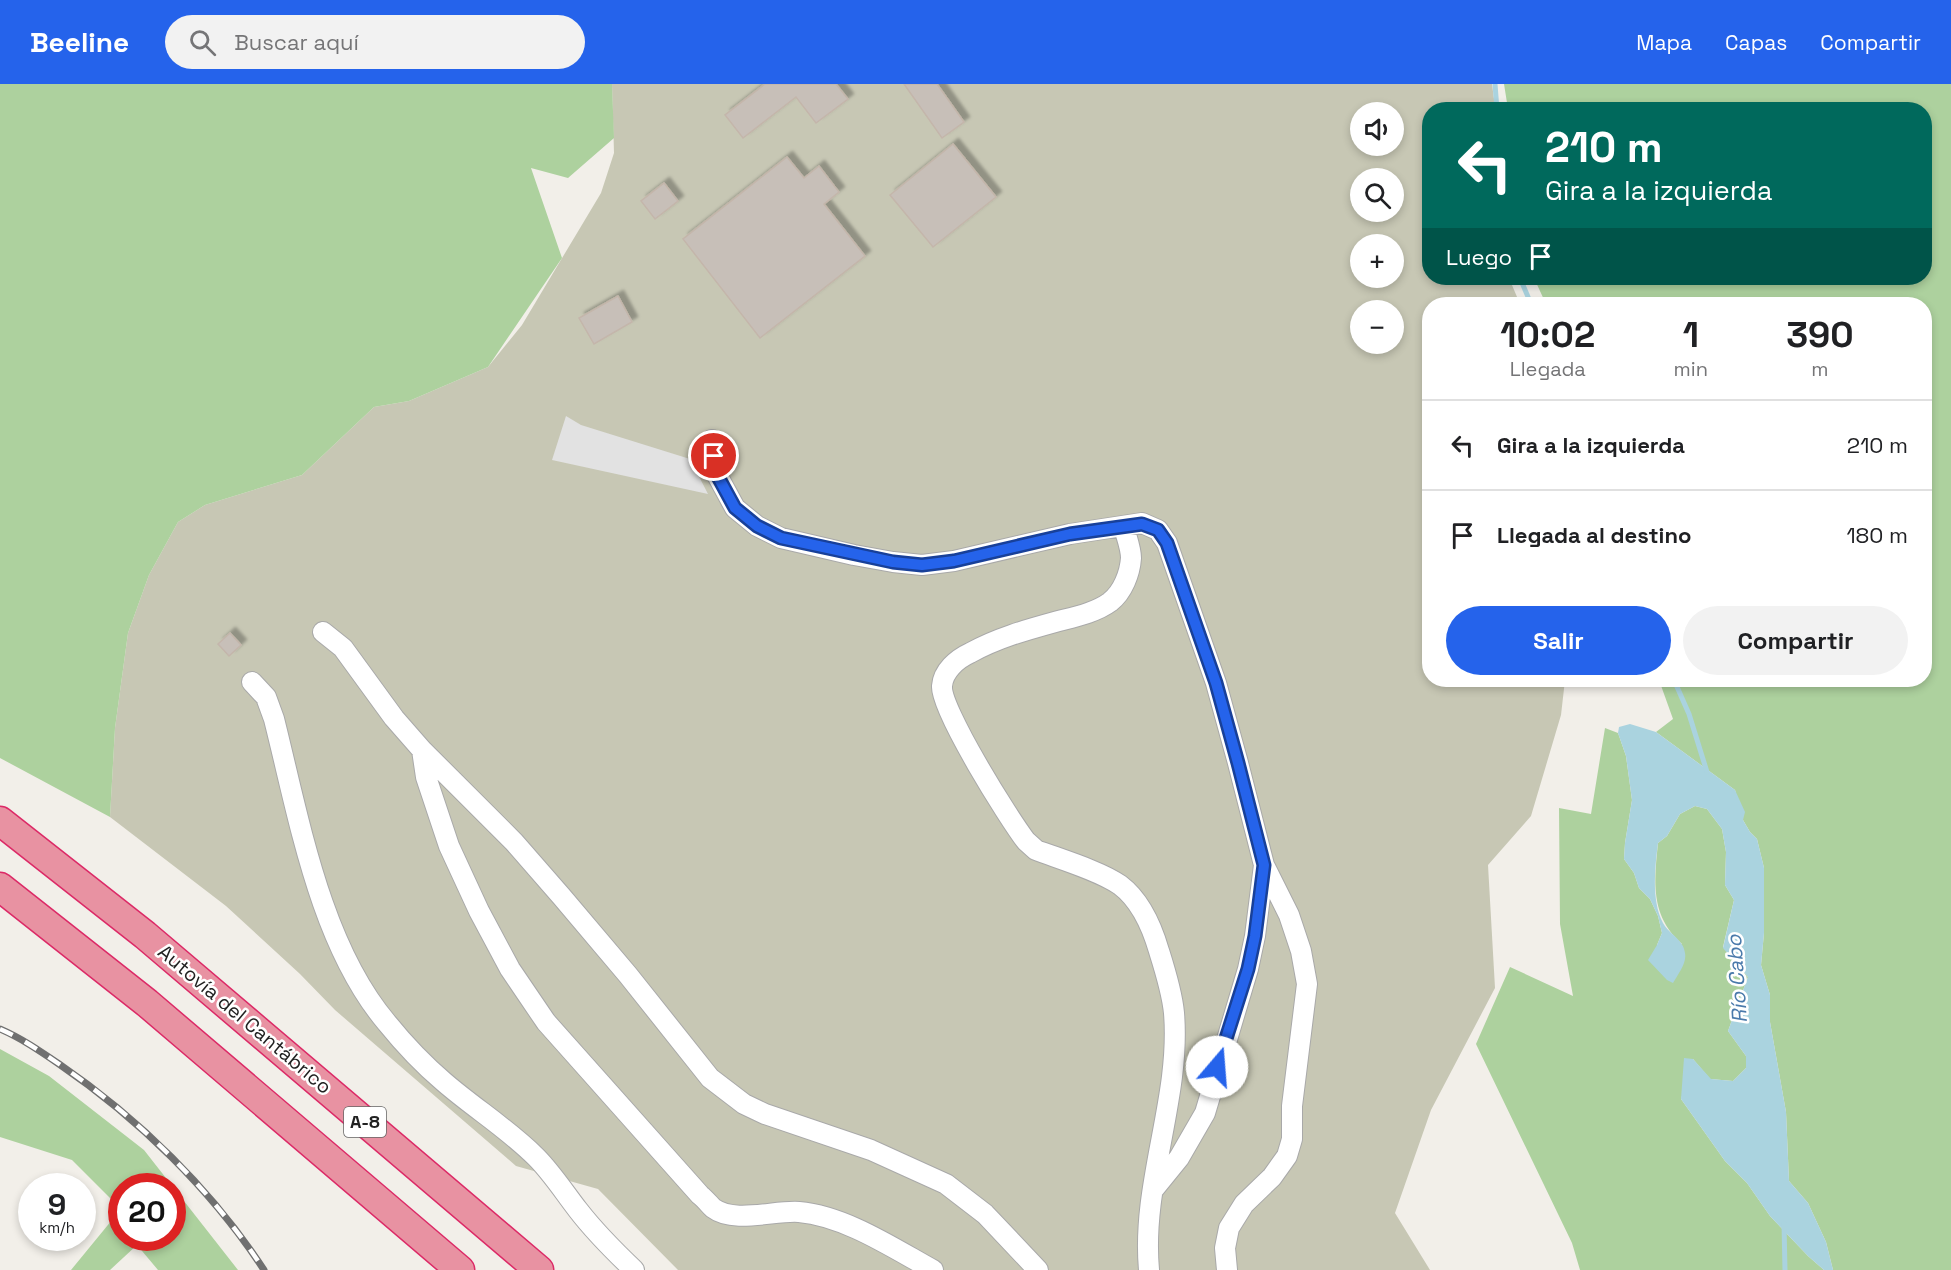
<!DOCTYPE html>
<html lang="es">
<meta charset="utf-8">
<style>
:root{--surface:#fff;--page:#f2f2f2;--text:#202124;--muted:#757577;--line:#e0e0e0;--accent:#2563eb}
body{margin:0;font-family:"Space Grotesk",sans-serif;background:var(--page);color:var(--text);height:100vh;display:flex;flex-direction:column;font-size:22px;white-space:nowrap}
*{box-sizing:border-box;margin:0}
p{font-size:20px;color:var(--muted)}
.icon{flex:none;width:33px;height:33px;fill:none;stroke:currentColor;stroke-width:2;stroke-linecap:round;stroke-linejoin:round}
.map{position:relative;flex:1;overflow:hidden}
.panel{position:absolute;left:1422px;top:213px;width:510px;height:390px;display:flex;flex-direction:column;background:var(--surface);border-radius:24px;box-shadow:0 3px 9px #0003}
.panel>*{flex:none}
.top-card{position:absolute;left:1422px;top:18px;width:510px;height:183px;border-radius:24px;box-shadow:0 3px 9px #0003;background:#00695c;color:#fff;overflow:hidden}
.controls{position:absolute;left:1350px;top:18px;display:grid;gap:12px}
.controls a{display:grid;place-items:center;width:54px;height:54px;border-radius:50%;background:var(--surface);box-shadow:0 3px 9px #0003;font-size:30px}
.speed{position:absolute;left:18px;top:1089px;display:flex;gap:12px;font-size:30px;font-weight:700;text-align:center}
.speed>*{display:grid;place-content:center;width:78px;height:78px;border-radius:50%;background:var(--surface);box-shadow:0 3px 9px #0003;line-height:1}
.speed small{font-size:15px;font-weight:400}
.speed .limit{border:9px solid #d22;background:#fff;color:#111}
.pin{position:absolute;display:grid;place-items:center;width:51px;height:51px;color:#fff;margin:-26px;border:3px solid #fff;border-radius:50%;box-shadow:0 2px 6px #0007}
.me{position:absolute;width:66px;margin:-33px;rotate:18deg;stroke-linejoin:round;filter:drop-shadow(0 0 4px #0008)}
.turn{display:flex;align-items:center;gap:21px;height:126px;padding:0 24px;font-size:27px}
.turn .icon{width:78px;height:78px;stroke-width:2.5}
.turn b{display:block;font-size:42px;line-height:51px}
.then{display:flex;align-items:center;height:57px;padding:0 24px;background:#0003;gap:12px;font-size:22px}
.eta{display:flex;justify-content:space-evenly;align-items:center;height:102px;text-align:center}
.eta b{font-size:36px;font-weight:700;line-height:42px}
.cta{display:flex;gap:12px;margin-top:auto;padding:12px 24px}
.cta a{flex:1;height:69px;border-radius:36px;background:var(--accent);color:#fff;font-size:24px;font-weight:700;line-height:69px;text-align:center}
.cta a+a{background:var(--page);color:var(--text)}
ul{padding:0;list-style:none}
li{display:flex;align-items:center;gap:18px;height:90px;padding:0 24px;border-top:2px solid var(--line)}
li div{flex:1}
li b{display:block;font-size:22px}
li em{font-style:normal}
header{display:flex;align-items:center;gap:36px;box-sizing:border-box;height:84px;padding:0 30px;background:var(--accent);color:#fff}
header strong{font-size:28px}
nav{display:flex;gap:33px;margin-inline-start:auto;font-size:21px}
.search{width:420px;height:54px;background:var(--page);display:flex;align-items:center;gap:15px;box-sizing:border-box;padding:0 21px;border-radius:33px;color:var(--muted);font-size:22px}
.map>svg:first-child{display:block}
</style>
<header>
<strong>Beeline</strong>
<div class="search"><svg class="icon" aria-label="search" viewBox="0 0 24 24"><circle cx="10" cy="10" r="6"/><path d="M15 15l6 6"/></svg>Buscar aquí</div>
<nav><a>Mapa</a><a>Capas</a><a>Compartir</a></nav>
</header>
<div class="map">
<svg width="1951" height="1186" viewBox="0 0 1951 1186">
<defs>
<filter id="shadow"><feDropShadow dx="5.5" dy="-5.5" stdDeviation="1.5" flood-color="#0004"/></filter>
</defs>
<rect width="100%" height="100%" fill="#f2efe9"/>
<path fill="#c7c7b4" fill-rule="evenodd" d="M 612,0 L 1492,0 L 1494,15 L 1494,25 L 1430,26 L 1430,194 L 1509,194 L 1520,220 L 1430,220 L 1430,596 L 1565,596 L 1561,631 L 1531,732 L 1488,781 L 1495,904 L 1431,1026 L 1395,1129 L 1430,1186 L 678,1186 L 598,1105 L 516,1082 L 335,926 L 300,890 L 226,822 L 110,733 L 115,644 L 128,549 L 149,491 L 178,438 L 205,421 L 302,391 L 374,323 L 409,317 L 488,283 L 522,241 L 601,109 L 614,69 ZM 1360,28 L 1394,28 L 1394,62 L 1360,62 ZM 1360,94 L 1394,94 L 1394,128 L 1360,128 ZM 1360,160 L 1394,160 L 1394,194 L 1360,194 ZM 1360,226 L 1394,226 L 1394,260 L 1360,260 Z"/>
<path fill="#add19e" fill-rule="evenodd" d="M 0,0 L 612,0 L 614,54 L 568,94 L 531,84 L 562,174 L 488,283 L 409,317 L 374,323 L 302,391 L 205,421 L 178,438 L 149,491 L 128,549 L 115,644 L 110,733 L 0,674 Z
M 1504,0 L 1951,0 L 1951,1186 L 1833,1186 L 1826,1158 L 1808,1119 L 1789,1097 L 1786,1028 L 1770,938 L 1770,911 L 1761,881 L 1764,849 L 1764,784 L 1757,755 L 1750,748 L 1743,736 L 1735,706 L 1656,648 L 1673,635 L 1659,596 L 1924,596 L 1924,220 L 1546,220 L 1534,194 L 1924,194 L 1924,26 L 1508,25 Z
M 1605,644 L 1618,649 L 1626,672 L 1632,716 L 1625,759 L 1624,775 L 1634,789 L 1639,804 L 1650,815 L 1658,832 L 1662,849 L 1657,861 L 1682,860 C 1650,832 1654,798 1658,759 L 1667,752 L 1680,730 L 1695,722 L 1707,725 L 1722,745 L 1726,768 L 1725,801 L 1734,816 L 1723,863 L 1748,893 L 1728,947 L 1746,972 L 1746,984 L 1733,997 L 1710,995 L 1693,975 L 1681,1015 L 1725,1077 L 1747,1099 L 1770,1132 L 1808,1172 L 1824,1186 L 1580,1186 L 1572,1159 L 1476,960 L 1510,883 L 1573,912 L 1560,840 L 1559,724 L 1591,730 Z
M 0,965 L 49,992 L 144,1066 L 238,1186 L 158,1186 L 137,1161 L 110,1186 L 71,1186 L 121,1125 L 72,1076 L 0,1053 ZM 122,1102 L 172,1102 L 172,1154 L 122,1154 Z"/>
<path fill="#e2e2e2" d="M 566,332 L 581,341 L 690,375 L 708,410 L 552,376 Z"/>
<path fill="#aad3df" d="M 1630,640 L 1656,648 L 1735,706 L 1745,728 L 1743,736 L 1750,748 L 1757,755 L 1764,784 L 1764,849 L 1761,881 L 1770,911 L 1770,938 L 1786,1028 L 1789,1097 L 1808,1119 L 1826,1158 L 1833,1186 L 1824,1186 L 1808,1172 L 1770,1132 L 1747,1099 L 1725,1077 L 1681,1015 L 1684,974 L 1693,975 L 1711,995 L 1733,997 L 1746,984 L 1746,972 L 1728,947 L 1748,893 L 1723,864 L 1734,816 L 1725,801 L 1726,768 L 1722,745 L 1707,725 L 1695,722 L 1680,730 L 1667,752 L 1658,759 C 1655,783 1651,816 1663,839 C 1669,850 1684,856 1685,869 C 1687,879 1678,890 1673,899 L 1667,896 L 1648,876 L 1657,861 L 1662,849 L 1658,832 L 1650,815 L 1639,804 L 1634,789 L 1624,775 L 1625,759 L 1632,716 L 1626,672 L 1618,649 L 1619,643 Z"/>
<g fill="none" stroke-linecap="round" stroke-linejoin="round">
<path stroke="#aad3df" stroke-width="5" d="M 1495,0 L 1497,26
M 1520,194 L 1531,220
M 1674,596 L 1689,630 L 1707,688
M 1784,1140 L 1785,1186"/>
</g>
<path fill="#c7bfb8" stroke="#c4b6ab" stroke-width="1.5" filter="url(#shadow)" d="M 765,0 L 836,0 L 848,15 L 816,39 L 796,13 L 743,54 L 725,31 Z
M 904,0 L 937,0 L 964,38 L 942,54 Z
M 953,60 L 996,113 L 933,163 L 890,111 Z
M 787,73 L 804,94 L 819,82 L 839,108 L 824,120 L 865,172 L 760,254 L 683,155 Z
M 664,99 L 678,117 L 655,135 L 641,117 Z
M 618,212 L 632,238 L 594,260 L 579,234 Z
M 230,549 L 241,561 L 229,572 L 218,560 Z"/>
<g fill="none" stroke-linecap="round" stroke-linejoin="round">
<g stroke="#a9a9a9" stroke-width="22">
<path id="minor" d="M 712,356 L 716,389 L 735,424 L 757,442 L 781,454 L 854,471 L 893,478 L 922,481 L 954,477 L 1070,450 L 1142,439 L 1158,446 L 1167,459 L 1216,599 L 1238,679 L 1264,781 L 1289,831 L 1301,867 L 1307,900 L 1292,1022 L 1292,1055 L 1287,1072 L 1272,1093 L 1244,1120 L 1229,1144 L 1225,1164 L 1227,1186
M 1124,443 C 1126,452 1131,464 1131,474 C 1130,489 1123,508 1110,518 C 1095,529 1074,533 1055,538 C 1026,546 997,554 970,569 C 957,575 943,587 942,602 C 940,625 1009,735 1026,757 L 1036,766 C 1060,775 1100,787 1120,801 C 1140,816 1152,843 1159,867 C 1165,886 1172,908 1174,929 C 1181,1015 1141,1099 1149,1186
M 323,548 L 343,564 L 394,634 L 422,666 L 514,758 L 562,813 L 628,891 L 710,994 L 744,1020 L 765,1030 L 871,1066 L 946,1100 L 985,1130 L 1038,1186
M 252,598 L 266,613 L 274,635 C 299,734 320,860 387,939 C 404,960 424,981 444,998 C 474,1024 508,1045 536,1073 C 552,1089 564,1108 578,1126 C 595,1148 614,1167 634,1186
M 422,666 L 426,693 L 449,762 L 479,827 L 510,885 L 546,938 L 700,1111 C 705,1115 709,1120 713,1124 C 734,1140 775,1126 799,1128 C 845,1132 893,1164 933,1186
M 1153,1106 L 1179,1074 L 1205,1029 L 1248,885 L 1255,852 L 1264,781"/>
</g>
<g stroke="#dc2a67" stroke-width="31">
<path id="highway" d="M 0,737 L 145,851 L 539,1186
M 0,803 L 147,919 L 460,1186"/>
</g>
<use href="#minor" stroke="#fff" stroke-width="20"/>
<use href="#highway" stroke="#e892a2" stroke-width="28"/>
<g stroke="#707070" stroke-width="7">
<path id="rail" d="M 0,945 C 21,954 40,967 59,980 C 138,1034 212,1106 264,1186"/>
</g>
<use href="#rail" stroke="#fff" stroke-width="4.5" stroke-dasharray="14" stroke-linecap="butt"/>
</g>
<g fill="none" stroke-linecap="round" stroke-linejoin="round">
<g stroke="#184099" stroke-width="15">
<path id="route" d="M 714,372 L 716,389 L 735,424 L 757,442 L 781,454 L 893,478 L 922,481 L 954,477 L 1070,450 L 1142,440 L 1158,446 L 1167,459 L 1216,599 L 1238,679 L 1264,781 L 1255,852 L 1248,885 L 1217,983"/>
</g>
<use href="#route" stroke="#2563eb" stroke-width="10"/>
</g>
<g text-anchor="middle" stroke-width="5" stroke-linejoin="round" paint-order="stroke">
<rect fill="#fff" stroke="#646464" stroke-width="1.5" x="344" y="1023" width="42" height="30" rx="4.5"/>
<g font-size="18" font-weight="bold" fill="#222">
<text x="365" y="1044">A-8</text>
</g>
<g font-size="20" fill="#222" stroke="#fff">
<text transform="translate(245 935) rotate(40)" y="7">Autovía del Cantábrico</text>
</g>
<g font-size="21" font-style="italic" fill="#4a7aab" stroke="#fff">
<text transform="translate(1737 895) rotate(-94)" y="7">Río Cabo</text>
</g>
</g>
</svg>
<div class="controls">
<a><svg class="icon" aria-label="sound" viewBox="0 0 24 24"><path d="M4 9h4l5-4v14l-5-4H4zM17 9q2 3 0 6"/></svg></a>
<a><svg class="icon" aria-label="search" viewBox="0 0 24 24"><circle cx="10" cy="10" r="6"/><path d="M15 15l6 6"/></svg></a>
<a>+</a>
<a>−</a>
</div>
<div class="speed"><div>9<small>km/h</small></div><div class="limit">20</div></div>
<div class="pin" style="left:714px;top:372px;background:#d93025"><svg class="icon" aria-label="arrive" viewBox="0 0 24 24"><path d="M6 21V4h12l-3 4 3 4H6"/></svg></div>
<svg class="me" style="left:1217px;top:983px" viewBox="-20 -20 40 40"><circle r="19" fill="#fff"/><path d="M0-13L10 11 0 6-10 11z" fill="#2563eb"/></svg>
<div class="top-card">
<div class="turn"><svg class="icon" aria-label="left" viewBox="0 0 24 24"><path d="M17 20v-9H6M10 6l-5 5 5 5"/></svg><div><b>210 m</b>Gira a la izquierda</div></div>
<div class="then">Luego<svg class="icon" aria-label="arrive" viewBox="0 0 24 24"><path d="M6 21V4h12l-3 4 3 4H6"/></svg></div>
</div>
<section class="panel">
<div class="eta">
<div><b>10:02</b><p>Llegada</p></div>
<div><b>1</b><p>min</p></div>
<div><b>390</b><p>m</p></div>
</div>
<ul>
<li><svg class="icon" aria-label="left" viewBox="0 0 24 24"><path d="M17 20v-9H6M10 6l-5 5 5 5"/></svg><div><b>Gira a la izquierda</b></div><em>210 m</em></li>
<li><svg class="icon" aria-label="arrive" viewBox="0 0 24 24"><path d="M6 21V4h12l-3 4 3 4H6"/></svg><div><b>Llegada al destino</b></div><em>180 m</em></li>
</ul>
<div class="cta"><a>Salir</a><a>Compartir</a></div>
</section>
</div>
